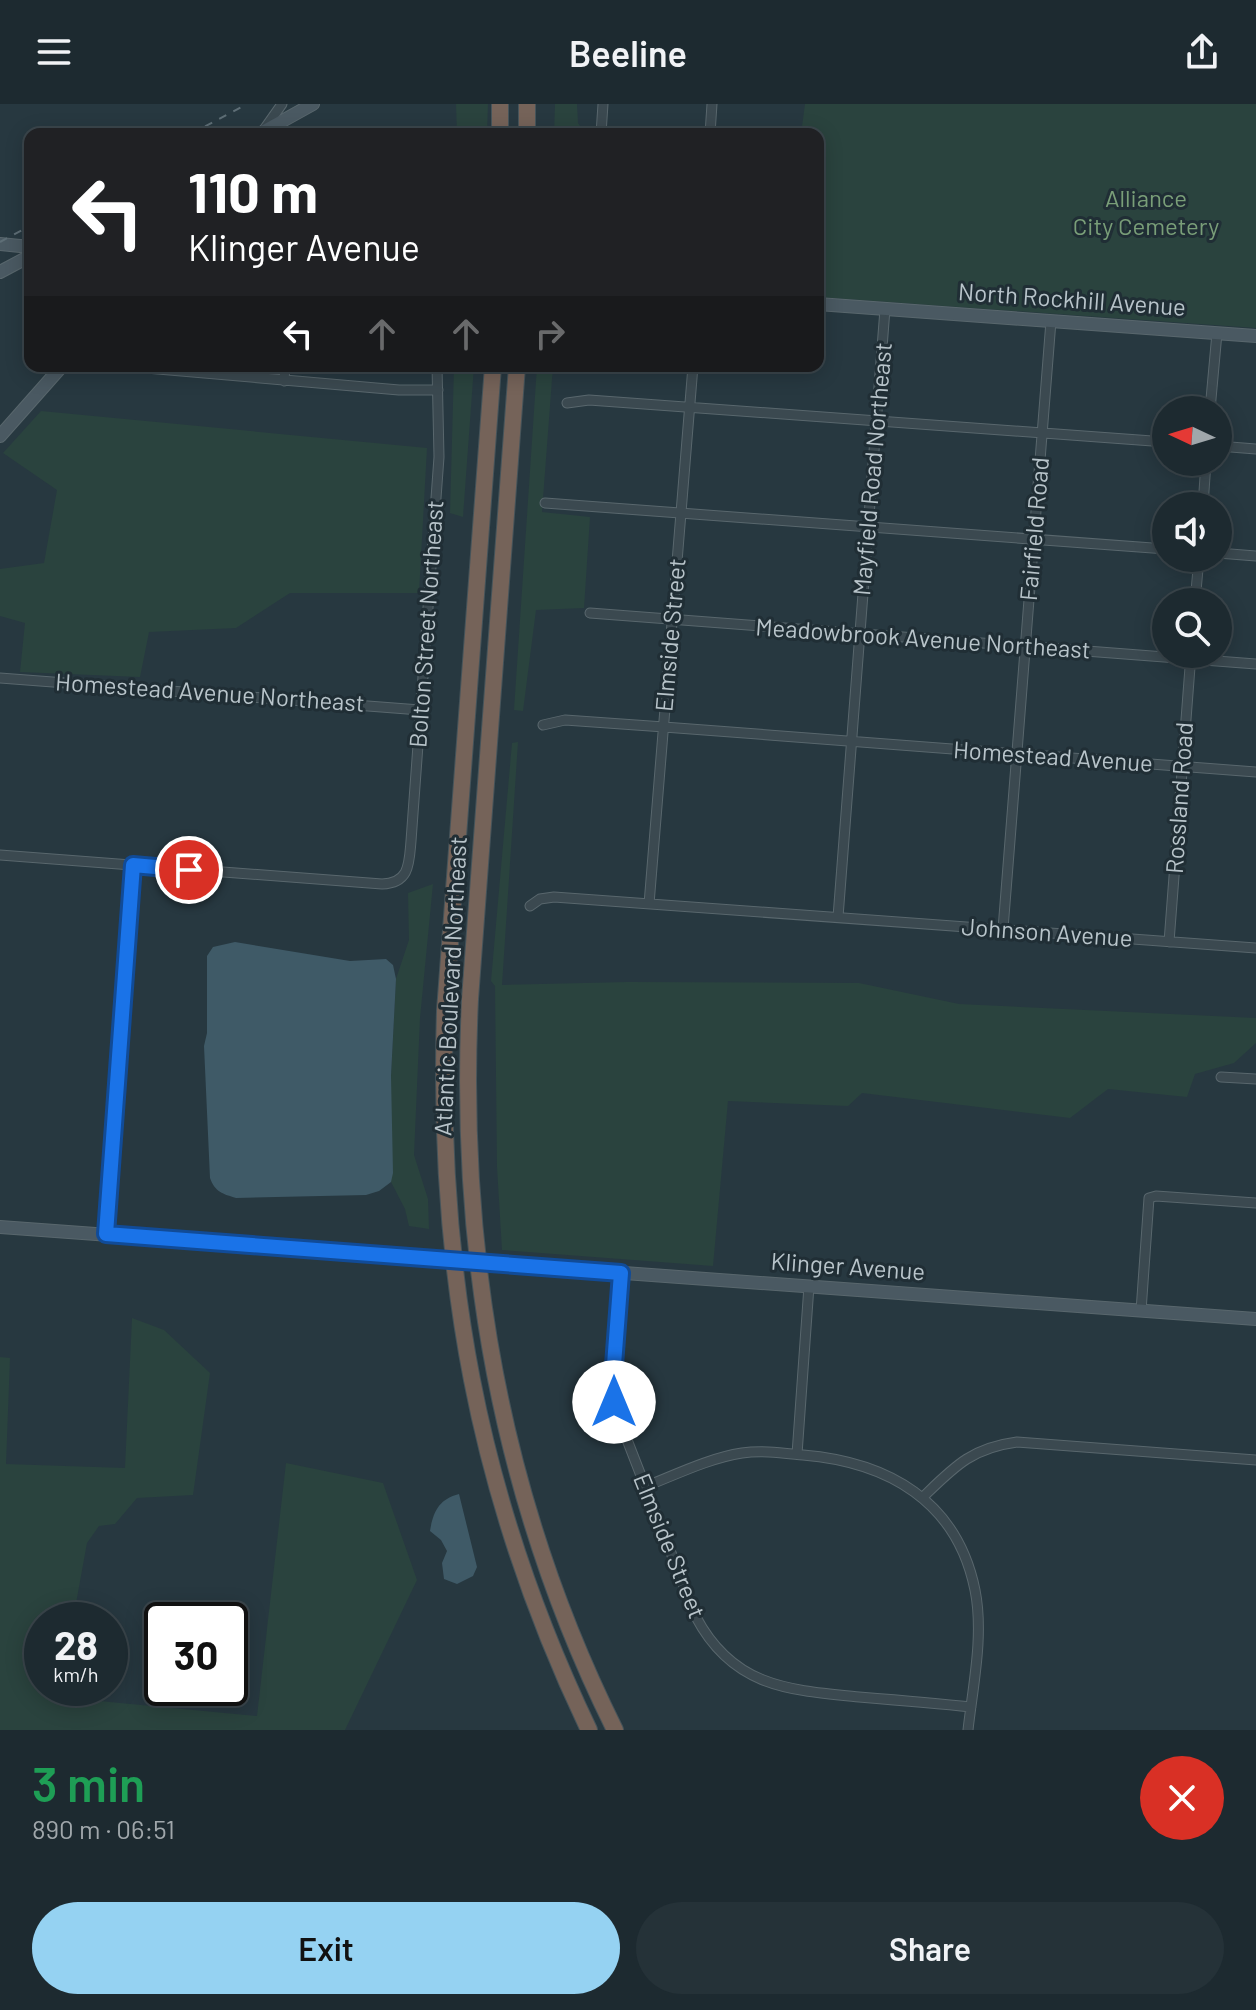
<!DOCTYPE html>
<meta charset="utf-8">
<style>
:root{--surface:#1d2a30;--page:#253238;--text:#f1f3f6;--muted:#a0a7ab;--line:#3b464c;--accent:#95d2f2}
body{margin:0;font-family:Barlow,sans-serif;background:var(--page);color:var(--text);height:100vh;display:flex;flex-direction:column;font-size:30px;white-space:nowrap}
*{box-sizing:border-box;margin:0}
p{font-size:26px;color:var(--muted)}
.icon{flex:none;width:44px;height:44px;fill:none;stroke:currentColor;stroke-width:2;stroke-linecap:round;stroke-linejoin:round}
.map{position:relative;height:1626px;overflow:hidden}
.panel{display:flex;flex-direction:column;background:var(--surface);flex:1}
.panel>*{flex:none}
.guide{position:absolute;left:24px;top:24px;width:800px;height:244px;border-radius:16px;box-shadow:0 4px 20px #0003,0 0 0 2px var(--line);background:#202124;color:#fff;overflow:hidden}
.needle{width:52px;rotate:274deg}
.tools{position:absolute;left:1152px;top:292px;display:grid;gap:16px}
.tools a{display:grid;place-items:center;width:80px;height:80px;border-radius:50%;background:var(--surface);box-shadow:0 4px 20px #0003,0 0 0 2px var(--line);font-size:40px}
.speed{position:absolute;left:24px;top:1498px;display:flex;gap:16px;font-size:40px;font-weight:700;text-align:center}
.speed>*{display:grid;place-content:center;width:104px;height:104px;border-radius:50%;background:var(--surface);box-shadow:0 4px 20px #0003,0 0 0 2px var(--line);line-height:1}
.speed small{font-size:20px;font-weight:400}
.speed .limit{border:4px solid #111;border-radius:12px;background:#fff;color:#111}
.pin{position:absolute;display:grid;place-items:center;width:68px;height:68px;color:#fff;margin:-34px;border:4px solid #fff;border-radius:50%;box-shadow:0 2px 8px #0007}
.me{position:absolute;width:88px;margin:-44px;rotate:0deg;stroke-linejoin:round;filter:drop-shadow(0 0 6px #0008)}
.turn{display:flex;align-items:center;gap:28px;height:168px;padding:0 32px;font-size:36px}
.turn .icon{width:104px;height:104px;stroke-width:2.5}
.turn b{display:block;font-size:56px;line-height:68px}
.lanes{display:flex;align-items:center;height:76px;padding:0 32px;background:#0003;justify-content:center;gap:40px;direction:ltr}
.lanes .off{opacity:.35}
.round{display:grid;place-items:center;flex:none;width:84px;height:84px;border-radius:42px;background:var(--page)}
.overview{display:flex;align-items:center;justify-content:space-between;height:136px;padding:0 32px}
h1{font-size:48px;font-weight:600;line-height:60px;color:#1e9e55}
.button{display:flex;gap:16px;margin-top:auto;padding:16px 32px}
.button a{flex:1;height:92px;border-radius:48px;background:var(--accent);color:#111;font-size:32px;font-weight:600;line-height:92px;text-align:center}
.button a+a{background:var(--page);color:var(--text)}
header{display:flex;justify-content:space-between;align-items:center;height:104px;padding:0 32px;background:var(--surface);font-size:36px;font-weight:600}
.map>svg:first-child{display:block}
</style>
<header><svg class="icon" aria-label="menu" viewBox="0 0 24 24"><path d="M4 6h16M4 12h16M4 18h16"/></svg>Beeline<svg class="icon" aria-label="share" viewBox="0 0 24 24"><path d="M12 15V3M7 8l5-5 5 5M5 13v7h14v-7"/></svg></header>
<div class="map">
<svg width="1256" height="1626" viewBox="0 0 1256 1626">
<rect width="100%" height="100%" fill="#273840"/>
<path fill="#2a433e" d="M 456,0 L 488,0 L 487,30 L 457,30 Z
M 555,0 L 577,0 L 578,19 L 586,30 L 554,30 Z
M 805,0 L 1256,0 L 1256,224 L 818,193 L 818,30 L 801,30 Z
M 454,262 L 474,262 L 463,413 L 450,409 Z
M 537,262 L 553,262 L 542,408 L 590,413 L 584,504 L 536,506 L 523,607 L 514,606 Z
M 41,307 L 427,344 L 419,489 L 290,489 L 236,524 L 149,528 L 140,573 L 20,568 L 25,519 L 0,512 L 0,465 L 44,459 L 57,386 L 3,349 Z
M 518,638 L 502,881 L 628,878 L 859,879 L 959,900 L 1256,914 L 1256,939 L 1234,959 L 1195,970 L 1187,993 L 1108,985 L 1070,1014 L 862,989 L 848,1002 L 728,997 L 713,1162 L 502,1146 L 497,1063 L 495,882 L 491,877 L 512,639 Z
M 433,780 L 420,914 L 414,1051 L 428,1095 L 429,1125 L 409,1122 L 405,1105 L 391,1078 L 391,972 L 396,875 L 409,836 L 408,789 Z
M 132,1214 L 164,1226 L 210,1269 L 193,1391 L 137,1394 L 115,1420 L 99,1422 L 87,1439 L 73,1516 L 42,1516 L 42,1584 L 68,1584 L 68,1594 L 257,1612 L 286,1359 L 383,1379 L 417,1476 L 345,1626 L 0,1626 L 0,1253 L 10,1254 L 6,1360 L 125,1364 Z"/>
<path fill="#3f5a67" d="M 235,838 L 350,857 L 386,855 L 393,861 L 396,875 L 391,972 L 393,1069 L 391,1078 L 379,1087 L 366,1091 L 236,1094 C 223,1090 215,1088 210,1074 L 204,942 L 207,929 L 207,852 L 213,843 Z
M 459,1390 L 477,1463 L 473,1472 L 457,1480 L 444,1475 L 442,1459 L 447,1447 L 441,1436 L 430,1427 C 433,1408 439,1395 459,1390 Z"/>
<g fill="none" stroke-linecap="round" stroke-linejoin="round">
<g stroke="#59676d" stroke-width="11">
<path id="street" d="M 263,27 L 282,0
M 601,30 L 603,0
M 710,30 L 712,0
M 123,262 L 399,286 L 438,286
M 284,277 L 285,262
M 567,299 L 589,296 L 1166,338
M 1210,306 L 1217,229
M 1218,342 L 1256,345
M 545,399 L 1166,445
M 1203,402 L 1206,358
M 1218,449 L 1256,452
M 1195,498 L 1199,454
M 590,509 L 1256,560
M 0,574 L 420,606
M 543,621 L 565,616 L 664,623 L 1256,668
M 0,751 L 382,780 C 410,779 409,759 411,737 L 439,353 L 437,262
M 649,800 L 693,262
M 530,802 L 540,795 L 554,793 L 1256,844
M 838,813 L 885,205
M 1003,825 L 1051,217
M 1169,838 L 1191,550
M 1221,973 L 1256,975
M 106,1130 L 133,761
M 621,1169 L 613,1274 L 617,1310 L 696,1513 C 733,1583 788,1586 859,1593 C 896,1596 933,1599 971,1603
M 1141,1207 L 1149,1094 L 1156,1092 L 1256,1099
M 797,1350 L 809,1182
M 644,1383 C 675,1371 709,1354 742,1349 C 762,1346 783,1349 803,1351 C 888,1358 957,1397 975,1486 C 984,1531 973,1581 968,1626
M 922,1394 C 954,1363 971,1344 1017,1338 L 1256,1356"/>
</g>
<g stroke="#59676d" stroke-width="14">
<path id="secondary" d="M 259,30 L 313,0
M 0,140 L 30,143
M 0,168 L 30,152
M 818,200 L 1256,232
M 0,332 L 62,262
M 0,1123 L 438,1155
M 500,1160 L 1256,1215"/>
</g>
<g stroke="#46545a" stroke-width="18">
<path id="highway" d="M 500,0 L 500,30
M 527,0 L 527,30
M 493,262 L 445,907 C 437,1166 477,1392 589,1626
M 517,262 L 470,895 C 458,1150 501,1397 615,1626"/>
</g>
<use href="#street" stroke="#3b4950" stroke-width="9"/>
<use href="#secondary" stroke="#4a5962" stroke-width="12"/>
<use href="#highway" stroke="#756359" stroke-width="16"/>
<path stroke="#5e6e76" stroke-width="2" stroke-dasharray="8 8" stroke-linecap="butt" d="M 191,30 L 247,0
M 0,138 L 30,122"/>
<g stroke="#59676d" stroke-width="14" stroke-linecap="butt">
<path id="secondary-bridge" d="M 438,1155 L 500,1160"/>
</g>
<use href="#secondary-bridge" stroke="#4a5962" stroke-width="12"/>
</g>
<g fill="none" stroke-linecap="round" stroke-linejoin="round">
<g stroke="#114b97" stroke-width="20">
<path id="route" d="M 189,766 L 133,761 L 106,1130 L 621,1169 L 613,1274 L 614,1298"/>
</g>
<use href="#route" stroke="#1a73e8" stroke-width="14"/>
</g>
<g text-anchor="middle" stroke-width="6" stroke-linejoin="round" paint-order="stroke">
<g font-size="24" fill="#799e78" stroke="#202e35">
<text x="1146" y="103">Alliance<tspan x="1146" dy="28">City Cemetery</tspan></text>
</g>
<g font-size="24" fill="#b8c4ca" stroke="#202e35">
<text transform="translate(1072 196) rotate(4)" y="8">North Rockhill Avenue</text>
<text transform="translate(873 365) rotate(-85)" y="8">Mayfield Road Northeast</text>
<text transform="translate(1035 425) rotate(-85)" y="8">Fairfield Road</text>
<text transform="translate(427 520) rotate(-86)" y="8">Bolton Street Northeast</text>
<text transform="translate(671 531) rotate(-85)" y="8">Elmside Street</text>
<text transform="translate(923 535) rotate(4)" y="8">Meadowbrook Avenue Northeast</text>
<text transform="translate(210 589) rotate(4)" y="8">Homestead Avenue Northeast</text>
<text transform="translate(1053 653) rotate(4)" y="8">Homestead Avenue</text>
<text transform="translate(1180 694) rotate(-86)" y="8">Rossland Road</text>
<text transform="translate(1047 829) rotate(4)" y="8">Johnson Avenue</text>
<text transform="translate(451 882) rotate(-87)" y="8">Atlantic Boulevard Northeast</text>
<text transform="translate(848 1163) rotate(4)" y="8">Klinger Avenue</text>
<text transform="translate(669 1442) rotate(68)" y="8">Elmside Street</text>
</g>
</g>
</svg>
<div class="tools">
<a><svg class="needle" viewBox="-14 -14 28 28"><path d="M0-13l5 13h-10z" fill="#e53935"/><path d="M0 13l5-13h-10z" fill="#a0a7ab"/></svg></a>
<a><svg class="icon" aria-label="sound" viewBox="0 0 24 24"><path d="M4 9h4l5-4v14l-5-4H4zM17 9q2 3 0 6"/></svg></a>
<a><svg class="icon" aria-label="search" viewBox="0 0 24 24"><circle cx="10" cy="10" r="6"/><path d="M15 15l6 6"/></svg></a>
</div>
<div class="speed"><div>28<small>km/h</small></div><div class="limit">30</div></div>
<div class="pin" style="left:189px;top:766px;background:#d93025"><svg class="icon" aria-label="arrive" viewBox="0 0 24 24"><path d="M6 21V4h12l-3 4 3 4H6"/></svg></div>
<svg class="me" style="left:614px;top:1298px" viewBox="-20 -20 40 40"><circle r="19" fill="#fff"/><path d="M0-13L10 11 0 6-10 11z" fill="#1a73e8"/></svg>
<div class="guide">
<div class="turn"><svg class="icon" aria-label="left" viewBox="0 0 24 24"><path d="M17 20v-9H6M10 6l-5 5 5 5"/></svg><div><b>110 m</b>Klinger Avenue</div></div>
<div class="lanes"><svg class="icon" aria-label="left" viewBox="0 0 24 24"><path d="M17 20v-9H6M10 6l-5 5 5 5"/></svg><svg class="icon off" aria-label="ahead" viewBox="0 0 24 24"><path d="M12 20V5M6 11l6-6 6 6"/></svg><svg class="icon off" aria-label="ahead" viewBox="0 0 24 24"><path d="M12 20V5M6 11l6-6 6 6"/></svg><svg class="icon off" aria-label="right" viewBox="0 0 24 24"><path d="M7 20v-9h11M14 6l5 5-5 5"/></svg></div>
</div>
</div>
<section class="panel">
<div class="overview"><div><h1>3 min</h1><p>890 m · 06:51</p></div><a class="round" style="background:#d93025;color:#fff"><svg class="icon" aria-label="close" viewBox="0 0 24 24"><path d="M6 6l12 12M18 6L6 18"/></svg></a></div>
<div class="button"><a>Exit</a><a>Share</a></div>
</section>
